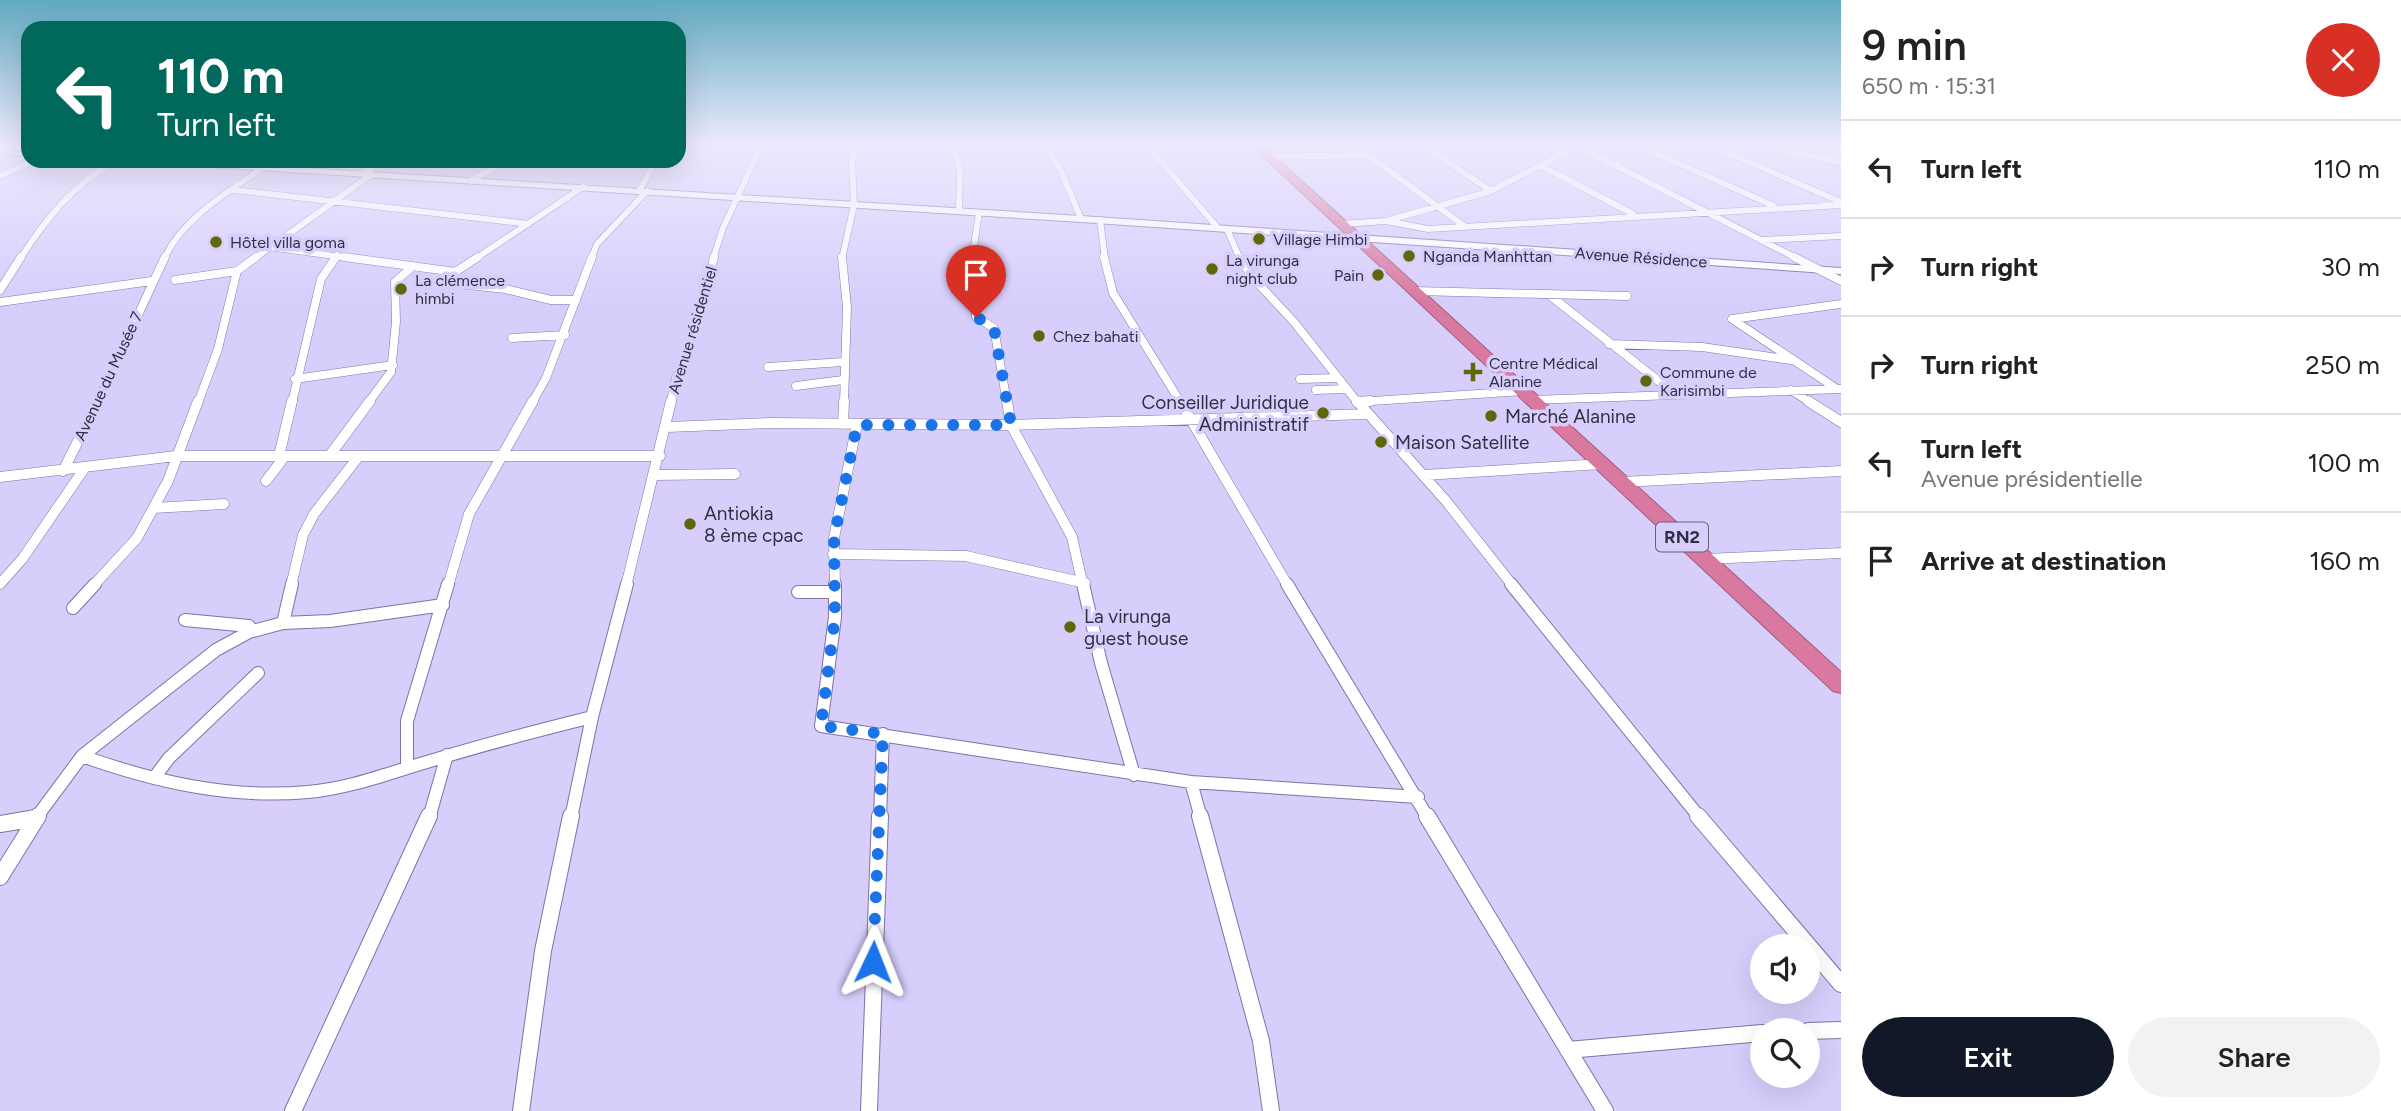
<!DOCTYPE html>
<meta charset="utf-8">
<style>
:root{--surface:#fff;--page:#f2f2f2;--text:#222;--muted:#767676;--line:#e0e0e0;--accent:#111827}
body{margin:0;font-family:Figtree,sans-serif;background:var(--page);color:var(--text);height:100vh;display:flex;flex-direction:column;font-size:26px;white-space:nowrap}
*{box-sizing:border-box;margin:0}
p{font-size:23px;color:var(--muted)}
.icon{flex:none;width:38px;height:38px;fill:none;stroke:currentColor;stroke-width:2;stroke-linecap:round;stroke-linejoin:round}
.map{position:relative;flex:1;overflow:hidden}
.panel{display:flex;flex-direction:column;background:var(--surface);width:560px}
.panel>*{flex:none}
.banner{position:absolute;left:21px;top:21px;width:665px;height:147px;border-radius:21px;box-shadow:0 7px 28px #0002;background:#00695c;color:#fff;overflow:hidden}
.controls{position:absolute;left:1750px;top:934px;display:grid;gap:14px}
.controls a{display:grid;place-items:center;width:70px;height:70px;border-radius:50%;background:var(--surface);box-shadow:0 7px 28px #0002;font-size:35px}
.pin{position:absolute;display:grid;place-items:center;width:60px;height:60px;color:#fff;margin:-72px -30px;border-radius:50% 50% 50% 0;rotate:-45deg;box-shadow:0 0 7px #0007}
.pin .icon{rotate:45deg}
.me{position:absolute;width:77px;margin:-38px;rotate:2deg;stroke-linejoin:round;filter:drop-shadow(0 0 5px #0008)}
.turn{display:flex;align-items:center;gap:24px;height:147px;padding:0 21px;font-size:32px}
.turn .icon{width:91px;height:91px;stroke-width:2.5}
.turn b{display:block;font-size:49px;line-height:60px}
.round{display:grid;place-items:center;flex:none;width:74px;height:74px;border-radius:37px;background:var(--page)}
.overview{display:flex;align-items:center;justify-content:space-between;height:119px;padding:0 21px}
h1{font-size:42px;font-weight:600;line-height:52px}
.cta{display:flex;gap:14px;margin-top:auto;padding:14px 21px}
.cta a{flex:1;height:80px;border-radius:42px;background:var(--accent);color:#fff;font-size:28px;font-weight:600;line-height:80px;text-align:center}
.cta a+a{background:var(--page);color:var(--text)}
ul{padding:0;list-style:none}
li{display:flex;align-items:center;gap:21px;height:98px;padding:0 21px;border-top:2px solid var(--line)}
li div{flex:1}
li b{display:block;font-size:26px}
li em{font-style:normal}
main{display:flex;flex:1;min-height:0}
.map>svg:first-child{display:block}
</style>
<main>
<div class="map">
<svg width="1841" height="1111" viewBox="0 0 1841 1111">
<rect width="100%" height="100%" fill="#d8cefc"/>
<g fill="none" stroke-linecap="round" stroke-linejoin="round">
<g stroke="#7f72a6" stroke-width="7">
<path id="street-far4" d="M 953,144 L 960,171 L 959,211
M 1044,144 L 1061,171 L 1081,219
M 1146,144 L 1218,228
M 1353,144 L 1464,226
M 1421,144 L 1491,191
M 1574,144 L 1798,259
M 1635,144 L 1774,206
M 1707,144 L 1841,202
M 1751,144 L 1841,162
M 2,152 L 16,144
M 1271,157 L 1367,155
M 1542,166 L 1633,214
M 364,173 L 381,161
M 0,176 L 33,161
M 472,180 L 507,161
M 234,190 L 529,224
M 639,191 L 656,161
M 1100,220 L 1105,259
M 1386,221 L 1428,229 L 1841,205
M 1341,224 L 1386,221 L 1491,191 L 1581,144
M 1227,229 L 1240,259
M 1763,240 L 1841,236
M 268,247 L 357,259
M 20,259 C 45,220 74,183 116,161
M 164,259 C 183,217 229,192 265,166
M 254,259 L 372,174
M 334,259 L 337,255
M 475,259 L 583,187
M 591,259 L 597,244 L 647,191
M 713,259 L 723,228 L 762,144
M 842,259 L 854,205 L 852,160 L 855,144
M 972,259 L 979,213"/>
</g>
<g stroke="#7f72a6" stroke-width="9">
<path id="street-far3" d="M 344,257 L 456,272
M 478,257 L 440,282 L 505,289 L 551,300 L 576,300
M 842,257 L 847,307 L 844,403
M 972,257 L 976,317 L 994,328 L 1007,403
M 1104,257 L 1113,293 L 1181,403
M 1239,257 L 1253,278 L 1294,322 L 1358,403
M 1794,257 L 1841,281
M 175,280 L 237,271
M 0,290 L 21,257
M 1414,291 L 1627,296
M 1548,294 L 1674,393
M 0,302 L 152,281
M 512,338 L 565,335
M 1609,344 L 1702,347 L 1791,360
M 768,367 L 843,362
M 295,379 L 393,365
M 1300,379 L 1338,378
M 796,386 L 843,380
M 1837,389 L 1732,319 L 1841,304
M 1316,390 L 1346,389
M 1791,390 L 1811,403
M 1532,400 L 1841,389
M 1357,402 L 1523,391
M 97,403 L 165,257
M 198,403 L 218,349 L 237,271 L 256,257
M 292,403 L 321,279 L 336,257
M 368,403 L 391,372 L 396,322 L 395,282 L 413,266
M 532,403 L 546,378 L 592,257
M 671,403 L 675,381 L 702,308 L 714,257"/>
</g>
<g stroke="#7f72a6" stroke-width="11">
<path id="street-far2" d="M 1007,401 L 1011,425 L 1072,537 L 1083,586
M 1180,401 L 1288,586
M 1357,401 L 1446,501 L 1513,586
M 1808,401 L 1841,422
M 1357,402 L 1370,401
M 843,424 L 844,401
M 667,427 L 770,423 L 1011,425 L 1367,414
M 330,455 L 370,401
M 279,456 L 292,401
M 63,471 L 98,401
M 655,475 L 735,474
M 1424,475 L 1602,464
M 0,477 L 176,456 L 660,456
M 266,481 L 285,456
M 1622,482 L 1841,471
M 153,508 L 224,504
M 833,554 L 966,556 L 1085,583
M 1705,559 L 1841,553
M 0,584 L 23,558 L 84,469
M 93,586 L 137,538 L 168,481 L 198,401
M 291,586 L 303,535 L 314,514 L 359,456
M 448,586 L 469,514 L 533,401
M 626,586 L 671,401
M 835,586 L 834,538 L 857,424"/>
</g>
<g stroke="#7f72a6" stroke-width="14">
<path id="street-far1" d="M 835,584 L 835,617 L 821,726 L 1191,782 L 1418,797
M 1083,584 L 1101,663 L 1134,775
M 1287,584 L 1428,818
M 1511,584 L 1700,818
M 798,592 L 834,592
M 73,608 L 95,584
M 185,620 L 249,626 L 249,632
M 283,623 L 330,621 L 443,605
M 82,756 C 155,782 230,799 308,792 C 353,788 394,771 437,759 C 488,743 540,730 592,717
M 407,767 L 407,721 L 448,584
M 154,778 L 169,758 L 258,673
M 1191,782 L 1201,818
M 36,818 L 82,756 L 216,650 L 249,632 L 283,623 L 292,584
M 429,818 L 447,755
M 571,818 L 592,717 L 627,584
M 880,818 L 883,734"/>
</g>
<g stroke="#7f72a6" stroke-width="18">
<path id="street" d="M 1200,816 L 1261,1041 L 1271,1111
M 1427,816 L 1605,1111
M 1698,816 L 1841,984
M 0,824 L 36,818
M 0,877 L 38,816
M 1808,1031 L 1841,1030
M 1568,1050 L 1762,1033
M 293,1111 L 429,816
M 521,1111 L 543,951 L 571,816
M 869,1111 L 880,816"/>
</g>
<g stroke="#7f72a6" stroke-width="2">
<path id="secondary" d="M 0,150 L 28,152 L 28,156 L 0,154 Z
M 144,161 L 188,161 L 1081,216 L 1841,268 L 1841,274 L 1081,222 L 148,163 Z"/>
</g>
<g stroke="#9f5f80" stroke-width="2">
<path id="highway" d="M 1250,144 L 1261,144 L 1841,672 L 1841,693 L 1833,691 Z"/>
</g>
<use href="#street-far4" stroke="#fff" stroke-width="6"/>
<use href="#street-far3" stroke="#fff" stroke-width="8"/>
<use href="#street-far2" stroke="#fff" stroke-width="10"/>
<use href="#street-far1" stroke="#fff" stroke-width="12"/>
<use href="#street" stroke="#fff" stroke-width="16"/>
<use href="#secondary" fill="#fff" fill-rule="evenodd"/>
<use href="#highway" fill="#d979a0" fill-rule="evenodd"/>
</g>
<linearGradient id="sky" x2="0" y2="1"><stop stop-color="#61aac0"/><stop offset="0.48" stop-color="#ede9fe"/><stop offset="1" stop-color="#ede9fe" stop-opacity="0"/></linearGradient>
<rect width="1841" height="300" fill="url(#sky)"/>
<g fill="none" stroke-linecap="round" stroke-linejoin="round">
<path stroke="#1a73e8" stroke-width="12" stroke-dasharray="0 21.6" d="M 873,962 L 883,734 L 821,726 L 835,617 L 834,538 L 857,425 L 1011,425 L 994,328 L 976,317"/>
</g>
<g fill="#5f6709" stroke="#d8cefc" stroke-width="2.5">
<circle cx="1259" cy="239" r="7"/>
<circle cx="216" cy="242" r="7"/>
<circle cx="1409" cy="256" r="7"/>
<circle cx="1212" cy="269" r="7"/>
<circle cx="1378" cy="275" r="7"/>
<circle cx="401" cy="289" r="7"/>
<circle cx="1039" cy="336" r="7"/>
<path d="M1469.5 361.5h7v7h7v7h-7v7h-7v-7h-7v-7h7z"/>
<circle cx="1646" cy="381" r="7"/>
<circle cx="1323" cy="413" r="7"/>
<circle cx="1491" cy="416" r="7"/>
<circle cx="1381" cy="442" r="7"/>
<circle cx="690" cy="524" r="7"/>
<circle cx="1070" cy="627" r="7"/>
</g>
<g text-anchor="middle" stroke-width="7" stroke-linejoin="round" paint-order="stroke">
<g font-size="16" fill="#332e44" stroke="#d8cefc" text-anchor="start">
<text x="1273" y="245">Village Himbi</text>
<text x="230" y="248">Hôtel villa goma</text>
<text x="1423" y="262">Nganda Manhttan</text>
<text x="1226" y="266">La virunga<tspan x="1226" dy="18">night club</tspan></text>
<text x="1364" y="281" text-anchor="end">Pain</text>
<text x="415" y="286">La clémence<tspan x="415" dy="18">himbi</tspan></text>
<text x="1053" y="342">Chez bahati</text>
<text x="1489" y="369">Centre Médical<tspan x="1489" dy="18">Alanine</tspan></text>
<text x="1660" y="378">Commune de<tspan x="1660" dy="18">Karisimbi</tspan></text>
</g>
<g font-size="16" fill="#332e44" stroke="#d8cefc">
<text transform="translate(1641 257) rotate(4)" y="6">Avenue Résidence</text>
<text transform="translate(692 330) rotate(-73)" y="6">Avenue résidentiel</text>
<text transform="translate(108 376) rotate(-65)" y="6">Avenue du Musée 7</text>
</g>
<rect fill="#d8cefc" stroke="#645e7b" stroke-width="2" x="1656" y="522.5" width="52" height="29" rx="5"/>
<g font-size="18" font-weight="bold" fill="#332e44">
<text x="1682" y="543">RN2</text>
</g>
<g font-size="19" fill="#332e44" stroke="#d8cefc" text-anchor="start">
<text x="1309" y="409" text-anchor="end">Conseiller Juridique<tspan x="1309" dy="22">Administratif</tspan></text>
<text x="1505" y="423">Marché Alanine</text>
<text x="1395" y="449">Maison Satellite</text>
<text x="704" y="520">Antiokia<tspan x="704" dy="22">8 ème cpac</tspan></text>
<text x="1084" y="623">La virunga<tspan x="1084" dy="22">guest house</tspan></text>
</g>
</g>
</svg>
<div class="controls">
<a><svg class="icon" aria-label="sound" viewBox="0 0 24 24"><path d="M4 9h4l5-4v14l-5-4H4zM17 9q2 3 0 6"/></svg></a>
<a><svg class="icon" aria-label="search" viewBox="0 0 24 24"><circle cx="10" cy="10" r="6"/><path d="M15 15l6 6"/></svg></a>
</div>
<div class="pin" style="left:976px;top:317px;background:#d93025"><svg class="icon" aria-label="arrive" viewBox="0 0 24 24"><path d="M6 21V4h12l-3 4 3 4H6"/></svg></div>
<svg class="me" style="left:873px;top:962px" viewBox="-20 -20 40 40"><path d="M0-17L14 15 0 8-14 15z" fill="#1a73e8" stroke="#fff" stroke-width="4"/></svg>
<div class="banner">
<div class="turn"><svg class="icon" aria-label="left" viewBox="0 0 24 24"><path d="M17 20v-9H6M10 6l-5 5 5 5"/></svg><div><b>110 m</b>Turn left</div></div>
</div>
</div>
<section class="panel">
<div class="overview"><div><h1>9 min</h1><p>650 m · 15:31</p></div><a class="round" style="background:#d93025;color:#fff"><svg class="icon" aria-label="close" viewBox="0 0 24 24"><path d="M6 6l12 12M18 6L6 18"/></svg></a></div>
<ul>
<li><svg class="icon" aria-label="left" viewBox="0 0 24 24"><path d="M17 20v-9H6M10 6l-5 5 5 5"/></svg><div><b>Turn left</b></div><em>110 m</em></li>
<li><svg class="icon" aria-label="right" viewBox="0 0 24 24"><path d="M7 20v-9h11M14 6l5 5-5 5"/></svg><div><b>Turn right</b></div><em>30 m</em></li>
<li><svg class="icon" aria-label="right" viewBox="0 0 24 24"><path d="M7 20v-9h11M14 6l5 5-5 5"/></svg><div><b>Turn right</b></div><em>250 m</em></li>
<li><svg class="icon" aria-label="left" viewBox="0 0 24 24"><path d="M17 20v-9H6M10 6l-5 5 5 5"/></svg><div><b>Turn left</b><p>Avenue présidentielle</p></div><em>100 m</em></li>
<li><svg class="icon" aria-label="arrive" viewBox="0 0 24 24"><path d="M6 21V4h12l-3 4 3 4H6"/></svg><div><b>Arrive at destination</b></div><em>160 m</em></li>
</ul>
<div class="cta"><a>Exit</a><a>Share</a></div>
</section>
</main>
